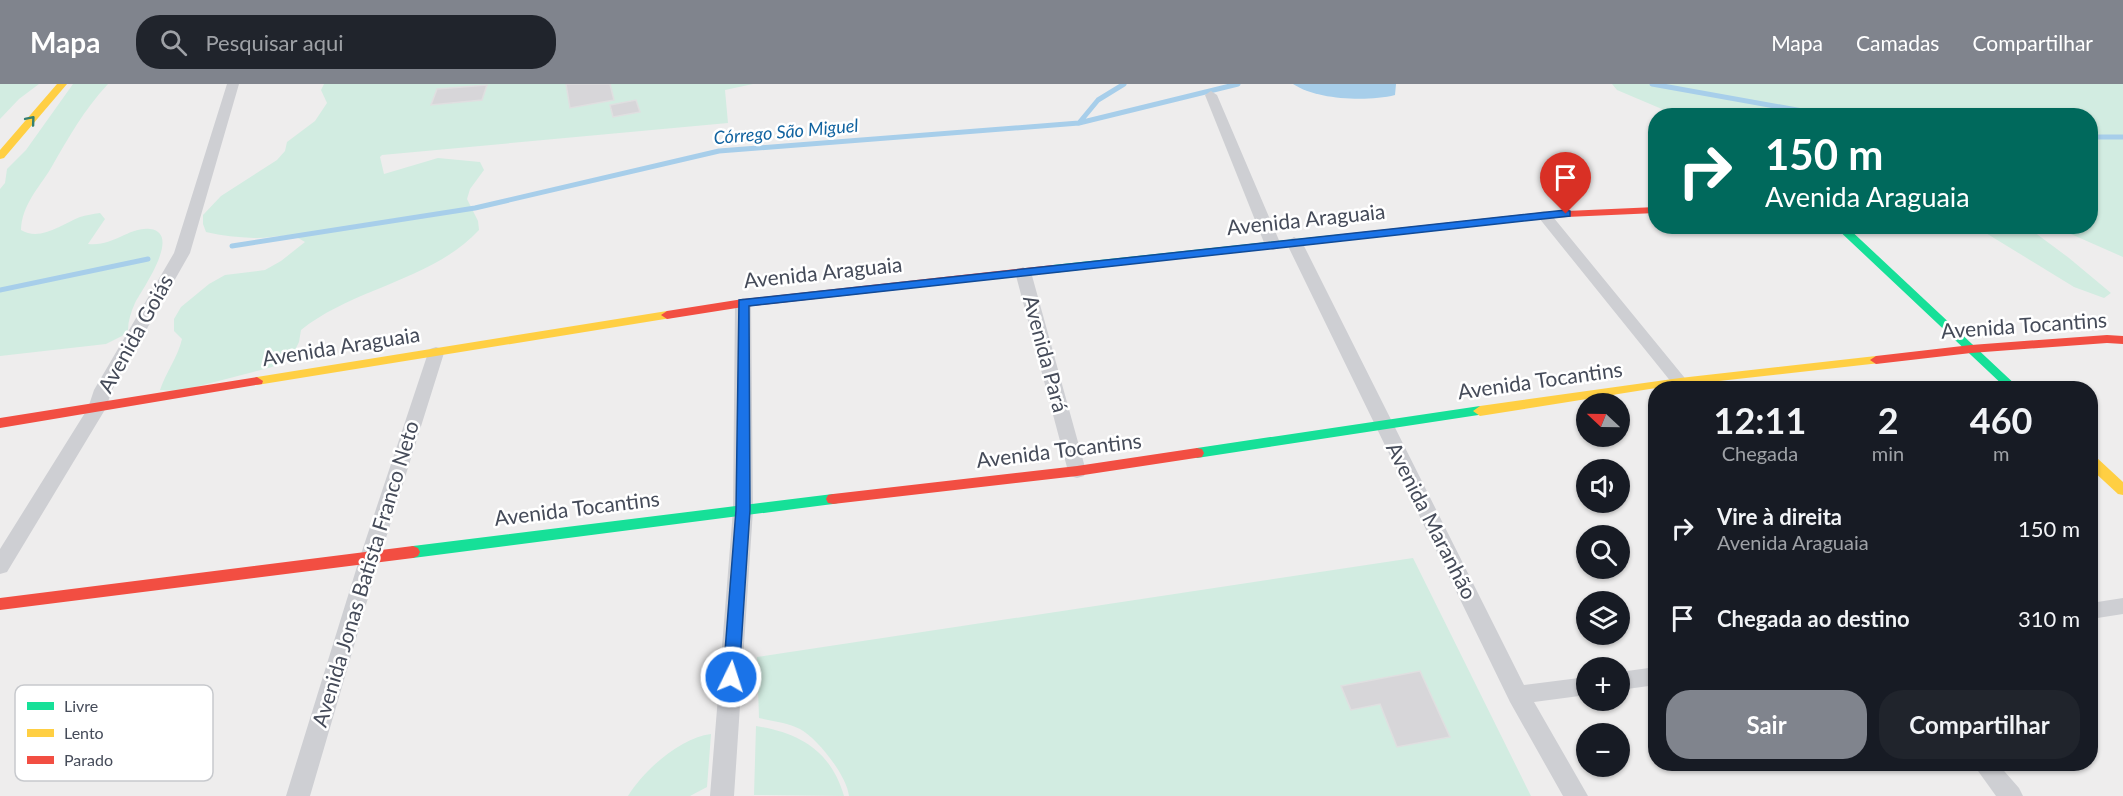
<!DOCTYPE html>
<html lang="pt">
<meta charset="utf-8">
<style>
:root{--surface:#171b24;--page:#20242c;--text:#f1f3f6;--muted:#9ea1a6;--accent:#80848d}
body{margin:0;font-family:Lato,sans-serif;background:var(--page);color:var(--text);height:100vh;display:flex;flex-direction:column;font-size:22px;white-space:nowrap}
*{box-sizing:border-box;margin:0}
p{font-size:20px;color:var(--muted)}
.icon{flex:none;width:33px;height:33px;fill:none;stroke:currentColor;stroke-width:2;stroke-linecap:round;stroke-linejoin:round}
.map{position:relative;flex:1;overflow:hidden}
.panel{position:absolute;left:1648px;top:297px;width:450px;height:390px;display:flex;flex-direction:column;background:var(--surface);border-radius:24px;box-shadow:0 2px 4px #0004}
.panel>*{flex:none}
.hud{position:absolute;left:1648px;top:24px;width:450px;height:126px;border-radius:24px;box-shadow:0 2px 4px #0004;background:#00695c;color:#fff;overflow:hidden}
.needle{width:39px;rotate:292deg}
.tools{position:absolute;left:1576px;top:309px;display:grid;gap:12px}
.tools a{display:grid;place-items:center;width:54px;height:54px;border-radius:50%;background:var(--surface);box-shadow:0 2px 4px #0004;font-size:30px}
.pin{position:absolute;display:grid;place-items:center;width:51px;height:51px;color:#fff;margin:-62px -26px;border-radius:50% 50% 50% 0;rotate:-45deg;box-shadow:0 0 6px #0007}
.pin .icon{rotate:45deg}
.me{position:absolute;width:66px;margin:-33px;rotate:4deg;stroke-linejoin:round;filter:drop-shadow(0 0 4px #0008)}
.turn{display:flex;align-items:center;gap:21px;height:126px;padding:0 18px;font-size:27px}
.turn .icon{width:78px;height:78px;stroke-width:2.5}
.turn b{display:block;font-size:42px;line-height:51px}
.eta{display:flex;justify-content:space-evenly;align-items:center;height:102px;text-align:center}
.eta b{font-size:36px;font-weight:700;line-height:42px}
.button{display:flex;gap:12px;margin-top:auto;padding:12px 18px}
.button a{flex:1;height:69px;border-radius:24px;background:var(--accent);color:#fff;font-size:24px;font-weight:700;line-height:69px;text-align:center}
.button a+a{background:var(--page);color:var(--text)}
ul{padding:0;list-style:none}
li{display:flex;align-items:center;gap:18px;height:90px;padding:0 18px}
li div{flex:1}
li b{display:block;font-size:22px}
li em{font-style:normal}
header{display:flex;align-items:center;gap:36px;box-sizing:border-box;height:84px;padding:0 30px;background:var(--accent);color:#fff}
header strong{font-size:28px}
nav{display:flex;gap:33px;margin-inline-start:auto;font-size:21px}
.search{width:420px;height:54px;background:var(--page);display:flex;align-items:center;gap:15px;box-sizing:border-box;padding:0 21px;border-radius:24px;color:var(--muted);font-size:22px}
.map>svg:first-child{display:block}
</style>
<header>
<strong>Mapa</strong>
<div class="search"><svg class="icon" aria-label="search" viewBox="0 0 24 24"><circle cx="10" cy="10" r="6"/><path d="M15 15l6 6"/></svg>Pesquisar aqui</div>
<nav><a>Mapa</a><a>Camadas</a><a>Compartilhar</a></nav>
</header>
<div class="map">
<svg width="2123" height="712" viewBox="0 0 2123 712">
<rect width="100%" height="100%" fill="#eeeded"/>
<path fill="#d2ece1" d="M 0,0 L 39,0 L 19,15 L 0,35 Z
M 73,0 L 108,0 C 83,27 69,53 51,84 C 38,105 22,121 21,146 C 40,158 62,140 80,133 C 86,131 93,130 100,129 L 105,135 L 88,160 C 114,163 128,143 150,145 C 183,149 141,207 135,219 C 131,228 128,237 128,246 L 122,252 L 106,260 L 0,272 L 0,105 L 5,99 L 7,85 L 26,66 Z
M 324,0 L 753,0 L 725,6 L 728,39 L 382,71 L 380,73 L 384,90 L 438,74 L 480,78 L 484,86 L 470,105 L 467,115 L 478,137 L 479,146 C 433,196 353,204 301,246 L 299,258 L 292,272 L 272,283 L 180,307 L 160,306 C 166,288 178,273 182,255 L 174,247 L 174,235 L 181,223 L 209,200 L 225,191 L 265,186 L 281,177 L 305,158 C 289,146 272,155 254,154 C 238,153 222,152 206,148 L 203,140 L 203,131 L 221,112 L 277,76 L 285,67 L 287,58 L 315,37 L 327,19 L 321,6 Z
M 1612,0 L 2123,0 L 2123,173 L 2055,143 L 2091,142 L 2091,32 L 1676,31 L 1617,6 Z
M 2026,142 L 2069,174 L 2111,209 L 2104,214 L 2074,203 L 1976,143 Z
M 1413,474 L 1531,712 L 849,712 C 847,692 818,655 800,645 C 789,639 772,637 759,634 L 757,573 Z
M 756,642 C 800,649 831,667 844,712 L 754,711 Z
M 711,650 L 707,703 L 690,712 L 628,712 C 644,686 680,654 711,650 Z"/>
<path fill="#a7ceea" d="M 1293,0 L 1396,0 L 1395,11 C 1367,18 1317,16 1293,0 Z"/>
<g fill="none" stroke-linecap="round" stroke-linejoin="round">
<path stroke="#a7ceea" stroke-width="5" d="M 1652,0 L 1830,32
M 1079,39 L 1098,16 L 1124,0
M 2091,53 L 2123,53
M 232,162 L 475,124 L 719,67 L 1079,39 L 1238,0
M 0,206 L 148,175"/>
</g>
<path fill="#d7d6d9" stroke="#dfdfe0" stroke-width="1.5" d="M 566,0 L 610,0 L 614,16 L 570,24 Z
M 487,1 L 482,16 L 431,21 L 437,5 Z
M 636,16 L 640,28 L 613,33 L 610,21 Z
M 1420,587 L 1450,653 L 1397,663 L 1380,620 L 1351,626 L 1341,602 Z"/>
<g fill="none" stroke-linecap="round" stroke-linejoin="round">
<path fill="#cecfd3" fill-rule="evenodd" d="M 227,0 L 239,0 L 190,169 L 112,306 L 106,324 L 7,488 L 0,490 L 0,465 L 88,324 L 94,306 L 174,169 Z
M 1211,7 L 1217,11 L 1281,161 L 1278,164 L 1273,166 L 1265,161 L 1205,11 Z
M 1544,127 L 1549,128 L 1693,304 L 1676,304 L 1539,134 L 1537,131 L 1539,128 Z
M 1294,153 L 1302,158 L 1524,601 L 1587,593 L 1587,611 L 1534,618 L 1588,712 L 1563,712 L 1510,618 L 1286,158 Z
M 1023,183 L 1031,188 L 1086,387 L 1084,392 L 1077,394 L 1070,392 L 1068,387 L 1015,188 Z
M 743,214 L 751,219 L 753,426 L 734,712 L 710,712 L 733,426 L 735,219 Z
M 436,263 L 442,265 L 444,269 L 380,473 L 310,712 L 286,712 L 360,473 L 428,269 L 430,265 Z
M 2123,514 L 2123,530 L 2091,535 L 2091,519 Z
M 1656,583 L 1656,601 L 1620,606 L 1620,588 Z
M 1973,680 L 1998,680 L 2019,704 L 2023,712 L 1996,712 Z"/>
<path fill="#16e098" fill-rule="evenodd" d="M 1834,142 L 1846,142 L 2019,304 L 2006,304 Z
M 1343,150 L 1347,151 L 1347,155 L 1053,189 L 1047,185 L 1053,181 Z
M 1480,322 L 1487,327 L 1485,330 L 1197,374 L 1190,369 L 1197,364 Z
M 833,410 L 838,411 L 840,415 L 838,419 L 833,420 L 413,474 L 408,472 L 406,468 L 408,464 L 413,462 Z"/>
<path fill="#ffcf43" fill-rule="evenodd" d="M 57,0 L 67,0 L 4,74 L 0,75 L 0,66 Z
M 667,227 L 673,231 L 671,234 L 257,301 L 251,297 L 257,293 Z
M 1876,272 L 1880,273 L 1882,276 L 1880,279 L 1656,304 L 1480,332 L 1473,327 L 1480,322 L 1680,294 Z
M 2091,372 L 2096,373 L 2123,398 L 2123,411 L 2118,410 L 2091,385 Z"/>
<path fill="#f24e42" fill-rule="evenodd" d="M 1656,123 L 1656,129 L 1544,134 L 1343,156 L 1337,153 L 1343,150 L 1544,128 Z
M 1053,181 L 1057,182 L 1059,185 L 1057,188 L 743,223 L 667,235 L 661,231 L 667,227 L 743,215 Z
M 2107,251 L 2123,252 L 2123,260 L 2107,259 L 1971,269 L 1876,280 L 1870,276 L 1876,272 L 1971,261 Z
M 257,293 L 263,297 L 262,300 L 0,344 L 0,334 Z
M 1197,364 L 1202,365 L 1204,369 L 1202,373 L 1077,392 L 833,420 L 828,419 L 826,415 L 828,411 L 833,410 L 1077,382 Z
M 413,462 L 418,464 L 420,468 L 418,472 L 413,474 L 0,526 L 0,514 Z"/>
</g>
<defs><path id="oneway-chevron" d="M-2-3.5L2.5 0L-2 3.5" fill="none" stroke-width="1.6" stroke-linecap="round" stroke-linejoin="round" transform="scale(1.5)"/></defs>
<use stroke="#357f6f" href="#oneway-chevron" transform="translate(31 36) rotate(-50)"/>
<path fill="#1a73e8" stroke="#114b97" stroke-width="1.5" d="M 1566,126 L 1570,127 L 1570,132 L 749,222 L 750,426 L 739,593 L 737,598 L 731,600 L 725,598 L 723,593 L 736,426 L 739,216 Z"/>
<g text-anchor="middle" stroke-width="5" stroke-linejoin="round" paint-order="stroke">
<g font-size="18" font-style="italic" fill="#1163a0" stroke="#fff">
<text transform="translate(786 48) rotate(-5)" y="6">Córrego São Miguel</text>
</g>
<g font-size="21" fill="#454b59" stroke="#fff">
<text transform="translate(1306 136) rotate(-6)" y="7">Avenida Araguaia</text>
<text transform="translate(823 189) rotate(-6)" y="7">Avenida Araguaia</text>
<text transform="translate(2024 242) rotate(-4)" y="7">Avenida Tocantins</text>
<text transform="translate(136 250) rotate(-61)" y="7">Avenida Goiás</text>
<text transform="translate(341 263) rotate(-9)" y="7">Avenida Araguaia</text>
<text transform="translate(1045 270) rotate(75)" y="7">Avenida Pará</text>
<text transform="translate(1540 297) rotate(-8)" y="7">Avenida Tocantins</text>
<text transform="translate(1059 367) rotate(-7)" y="7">Avenida Tocantins</text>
<text transform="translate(577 425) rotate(-7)" y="7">Avenida Tocantins</text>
<text transform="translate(1431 437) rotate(63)" y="7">Avenida Maranhão</text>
<text transform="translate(366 490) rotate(-73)" y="7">Avenida Jonas Batista Franco Neto</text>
</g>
</g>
<rect x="15" y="601" width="198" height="96" rx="9" fill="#fff" stroke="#c7c9cd" stroke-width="1.5"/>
<rect x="27" y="618" width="27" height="8" fill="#16e098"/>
<rect x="27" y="645" width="27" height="8" fill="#ffcf43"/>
<rect x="27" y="672" width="27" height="8" fill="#f24e42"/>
<g font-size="16" fill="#454b59">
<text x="64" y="628">Livre</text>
<text x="64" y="655">Lento</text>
<text x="64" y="682">Parado</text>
</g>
</svg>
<div class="tools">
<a><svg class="needle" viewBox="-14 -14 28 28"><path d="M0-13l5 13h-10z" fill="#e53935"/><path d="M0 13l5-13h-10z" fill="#9ea1a6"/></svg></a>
<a><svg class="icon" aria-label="sound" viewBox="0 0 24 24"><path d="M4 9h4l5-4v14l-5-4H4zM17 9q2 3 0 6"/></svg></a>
<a><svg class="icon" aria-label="search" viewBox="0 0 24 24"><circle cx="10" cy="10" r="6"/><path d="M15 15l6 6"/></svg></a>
<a><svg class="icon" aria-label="layers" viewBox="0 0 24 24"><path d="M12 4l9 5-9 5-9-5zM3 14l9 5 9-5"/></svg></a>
<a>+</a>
<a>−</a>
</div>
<div class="pin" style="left:1566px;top:130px;background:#d93025"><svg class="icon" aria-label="arrive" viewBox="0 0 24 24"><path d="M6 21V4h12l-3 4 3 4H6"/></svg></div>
<svg class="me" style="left:731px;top:593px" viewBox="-20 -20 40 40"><circle r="17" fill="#1a73e8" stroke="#fff" stroke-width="3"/><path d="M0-11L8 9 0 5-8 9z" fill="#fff"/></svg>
<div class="hud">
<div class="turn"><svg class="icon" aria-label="right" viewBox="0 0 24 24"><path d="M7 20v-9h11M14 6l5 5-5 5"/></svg><div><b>150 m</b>Avenida Araguaia</div></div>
</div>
<section class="panel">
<div class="eta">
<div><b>12:11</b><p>Chegada</p></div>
<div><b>2</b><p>min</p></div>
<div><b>460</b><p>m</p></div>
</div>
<ul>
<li><svg class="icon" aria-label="right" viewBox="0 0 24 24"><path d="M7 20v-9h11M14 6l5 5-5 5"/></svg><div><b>Vire à direita</b><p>Avenida Araguaia</p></div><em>150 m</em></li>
<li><svg class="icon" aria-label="arrive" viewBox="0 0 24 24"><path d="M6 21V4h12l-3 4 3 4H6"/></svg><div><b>Chegada ao destino</b></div><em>310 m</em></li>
</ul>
<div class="button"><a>Sair</a><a>Compartilhar</a></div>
</section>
</div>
